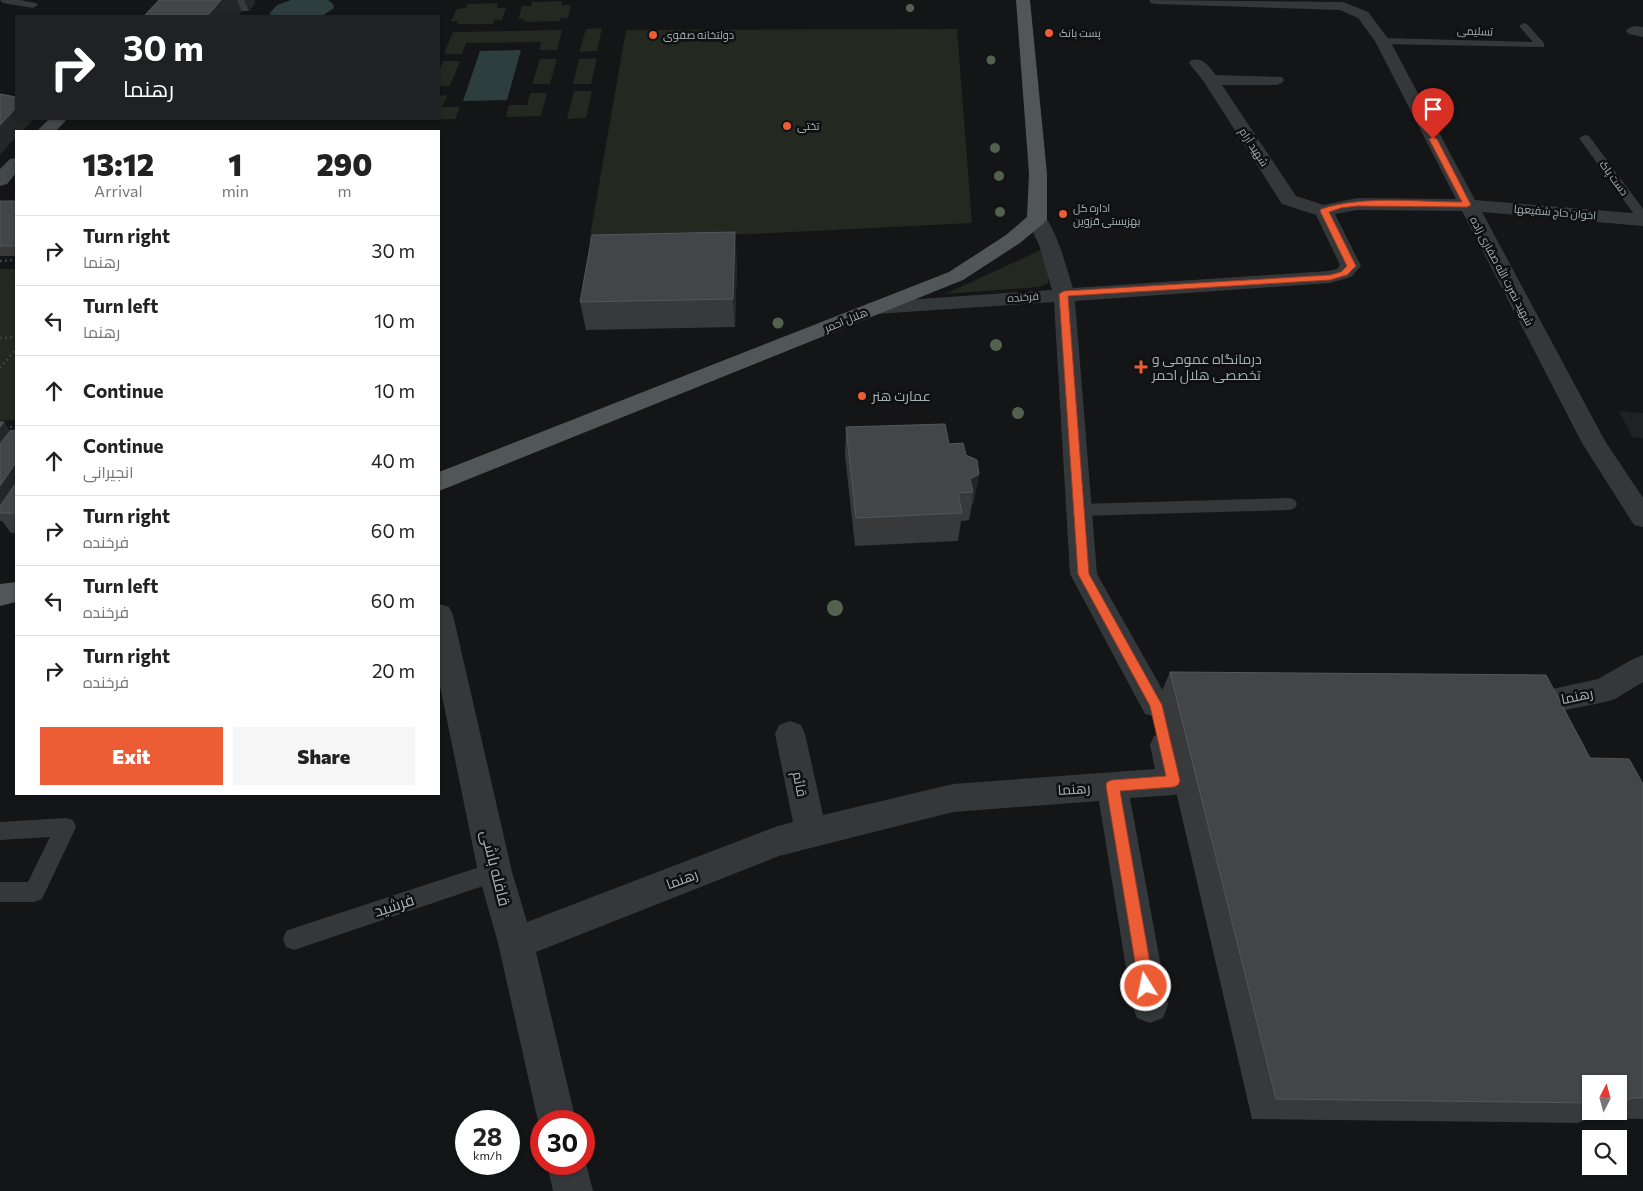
<!DOCTYPE html>
<meta charset="utf-8">
<style>
:root{--surface:#fff;--page:#f6f6f6;--text:#222;--muted:#767676;--line:#e0e0e0;--accent:#ec5c35}
body{margin:0;font-family:Commissioner,Cairo,sans-serif;background:var(--page);color:var(--text);height:100vh;display:flex;flex-direction:column;font-size:19px;white-space:nowrap}
*{box-sizing:border-box;margin:0}
p{font-size:16px;color:var(--muted)}
.icon{flex:none;width:28px;height:28px;fill:none;stroke:currentColor;stroke-width:2;stroke-linecap:round;stroke-linejoin:round}
.map{position:relative;flex:1;overflow:hidden}
.sheet{position:absolute;left:15px;top:130px;width:425px;height:665px;display:flex;flex-direction:column;background:var(--surface);border-radius:0px;box-shadow:0 1px 4px #0004}
.sheet>*{flex:none}
.top-card{position:absolute;left:15px;top:15px;width:425px;height:105px;border-radius:0px;box-shadow:0 1px 4px #0004;background:#202124;color:#fff;overflow:hidden}
.needle{width:32px;rotate:6deg}
.buttons{position:absolute;left:1582px;top:1075px;display:grid;gap:10px}
.buttons a{display:grid;place-items:center;width:45px;height:45px;border-radius:0px;background:var(--surface);box-shadow:0 1px 4px #0004;font-size:25px}
.speed{position:absolute;left:455px;top:1110px;display:flex;gap:10px;font-size:25px;font-weight:700;text-align:center}
.speed>*{display:grid;place-content:center;width:65px;height:65px;border-radius:50%;background:var(--surface);box-shadow:0 1px 4px #0004;line-height:1}
.speed small{font-size:12px;font-weight:400}
.speed .limit{border:8px solid #d22;background:#fff;color:#111}
.pin{position:absolute;display:grid;place-items:center;width:42px;height:42px;color:#fff;margin:-51px -21px;border-radius:50% 50% 50% 0;rotate:-45deg;box-shadow:0 0 5px #0007}
.pin .icon{rotate:45deg}
.me{position:absolute;width:55px;margin:-28px;rotate:350deg;stroke-linejoin:round;filter:drop-shadow(0 0 4px #0008)}
.turn{display:flex;align-items:center;gap:18px;height:105px;padding:0 25px;font-size:22px}
.turn .icon{width:65px;height:65px;stroke-width:2.5}
.turn b{display:block;font-size:35px;line-height:42px}
.eta{display:flex;justify-content:space-evenly;align-items:center;height:85px;text-align:center}
.eta b{font-size:30px;font-weight:800;line-height:35px}
.primary-button{display:flex;gap:10px;margin-top:auto;padding:10px 25px}
.primary-button a{flex:1;height:58px;border-radius:0px;background:var(--accent);color:#fff;font-size:20px;font-weight:800;line-height:58px;text-align:center}
.primary-button a+a{background:var(--page);color:var(--text)}
ul{padding:0;list-style:none}
li{display:flex;align-items:center;gap:15px;height:70px;padding:0 25px;border-top:1px solid var(--line)}
li div{flex:1}
li b{display:block;font-size:19px}
li em{font-style:normal}
.map>svg:first-child{display:block}
</style>
<div class="map">
<svg width="1643" height="1191" viewBox="0 0 1643 1191">
<rect width="100%" height="100%" fill="#141516"/>
<path fill="#202123" d="M 1619,411 L 1643,413 L 1643,438 L 1632,437 Z"/>
<path fill="#232820" d="M 562,1 L 562,5 L 571,5 L 568,18 L 560,18 L 560,21 L 523,22 L 524,19 L 518,19 L 522,6 L 531,6 L 532,2 Z
M 498,3 L 497,8 L 506,8 L 502,20 L 494,20 L 493,24 L 457,24 L 458,21 L 451,21 L 457,9 L 466,8 L 467,4 Z
M 602,28 L 597,51 L 579,52 L 586,29 Z
M 957,29 L 972,223 L 589,242 L 626,30 Z
M 562,30 L 557,50 L 539,50 L 541,42 L 466,43 L 462,54 L 444,54 L 453,32 Z
M 597,58 L 591,84 L 573,84 L 579,59 Z
M 540,59 L 557,59 L 550,84 L 532,84 Z
M 443,61 L 460,61 L 450,86 L 439,86 L 439,70 Z
M 574,91 L 592,91 L 586,118 L 567,119 Z
M 530,93 L 547,93 L 541,116 L 506,117 L 509,105 L 527,105 Z
M 447,95 L 442,107 L 460,107 L 455,119 L 421,120 L 439,119 L 439,96 Z
M 1043,249 L 1049,276 L 1048,283 L 1039,287 L 945,294 Z
M 0,269 L 16,269 L 16,420 L 0,421 Z"/>
<path fill="#2e3e3e" d="M 291,0 L 328,0 L 333,4 L 334,8 L 322,16 L 271,16 L 270,13 L 277,5 Z
M 521,50 L 507,100 L 463,101 L 480,51 Z"/>
<g fill="none" stroke-linecap="round" stroke-linejoin="round">
<path stroke="#3b4041" stroke-width="2.5" stroke-dasharray="2 3" stroke-linecap="butt" d="M 0,261 L 16,260
M 0,338 L 16,337
M 0,368 L 16,349
M 0,427 L 16,427"/>
<path fill="#35383a" fill-rule="evenodd" d="M 0,0 L 20,0 L 36,3 L 38,5 L 33,8 L 3,3 Z
M 1524,23 L 1527,24 L 1544,43 L 1544,47 L 1382,44 L 1377,41 L 1382,38 L 1533,42 L 1519,26 Z
M 1585,135 L 1589,136 L 1643,209 L 1643,222 L 1639,221 L 1579,138 Z
M 1289,498 L 1295,500 L 1297,504 L 1295,508 L 1289,510 L 1079,516 L 1073,514 L 1071,510 L 1073,506 L 1079,504 Z
M 66,818 L 73,820 L 76,827 L 42,899 L 34,902 L 0,902 L 0,882 L 28,882 L 50,837 L 0,840 L 0,822 Z
M 495,862 L 503,865 L 506,872 L 503,879 L 495,882 L 294,950 L 286,947 L 283,939 L 286,931 L 294,928 Z"/>
<path fill="#35383a" fill-rule="evenodd" d="M 1149,0 L 1343,2 L 1368,12 L 1390,41 L 1475,200 L 1643,214 L 1643,226 L 1482,212 L 1605,441 L 1643,498 L 1643,527 L 1634,525 L 1582,443 L 1462,211 L 1357,210 L 1335,214 L 1361,266 L 1351,277 L 1330,283 L 1075,301 L 1097,574 L 1171,705 L 1167,714 L 1156,717 L 1145,714 L 1070,574 L 1054,302 L 876,314 L 868,313 L 865,308 L 868,303 L 876,302 L 1052,290 L 1039,245 L 1027,219 L 1030,215 L 1037,213 L 1044,215 C 1059,236 1065,264 1073,288 L 1329,271 L 1337,269 L 1340,265 L 1316,215 L 1282,204 L 1204,82 L 1189,63 L 1191,60 C 1204,57 1208,66 1216,75 L 1282,77 L 1284,80 L 1282,83 L 1276,85 L 1222,85 L 1296,196 L 1324,205 L 1357,198 L 1456,199 L 1375,41 L 1358,18 L 1340,10 L 1156,4 L 1151,3 Z
M 1634,26 L 1643,27 L 1643,37 L 1629,34 L 1626,31 L 1629,28 Z
M 439,604 L 449,607 L 453,615 L 512,872 L 527,922 L 778,826 L 793,822 L 775,734 L 779,725 L 790,721 L 801,725 L 805,734 L 823,815 L 953,784 L 1155,769 L 1150,745 L 1154,736 L 1165,732 L 1176,736 C 1184,751 1193,775 1185,791 L 1174,795 L 1130,798 L 1168,1005 L 1163,1018 L 1150,1023 L 1137,1018 L 1132,1005 L 1099,801 L 953,812 L 779,856 L 536,952 L 576,1121 L 541,1121 L 541,1130 L 538,1121 L 498,943 L 478,872 L 439,681 Z
M 1643,655 L 1643,682 L 1615,699 L 1605,702 L 1522,719 L 1511,716 L 1507,707 L 1511,698 L 1598,679 L 1633,659 Z
M 584,1156 L 593,1191 L 553,1191 L 547,1164 L 584,1164 Z"/>
<path fill="#43484a" fill-rule="evenodd" d="M 49,119 L 67,119 L 56,131 L 37,131 Z
M 16,158 L 16,173 L 7,184 L 0,186 L 0,169 L 10,159 Z"/>
<path fill="#515759" fill-rule="evenodd" d="M 1016,0 L 1030,0 L 1047,174 L 1047,219 L 1044,223 L 1020,243 L 963,280 L 439,491 L 439,472 L 949,272 L 1006,235 L 1027,217 L 1029,174 Z
M 16,582 L 16,602 L 0,606 L 0,584 Z"/>
</g>
<g fill="#55614f">
<circle cx="910" cy="8" r="4"/>
<circle cx="991" cy="60" r="4.5"/>
<circle cx="995" cy="148" r="5"/>
<circle cx="999" cy="176" r="5"/>
<circle cx="1000" cy="212" r="5"/>
<circle cx="778" cy="323" r="5.5"/>
<circle cx="996" cy="345" r="6"/>
<circle cx="1018" cy="413" r="6"/>
<circle cx="835" cy="608" r="8"/>
</g>
<path fill="#37393b" fill-rule="evenodd" d="M 159,0 L 254,0 L 255,3 L 249,11 L 242,11 L 238,16 L 146,16 L 145,15 Z
M 318,119 L 353,119 L 353,120 Z
M 0,201 L 16,201 L 16,256 L 0,256 Z
M 737,260 L 735,327 L 586,330 L 580,302 Z
M 0,422 L 4,422 L 10,431 L 16,513 L 16,533 L 11,533 L 2,521 L 0,521 Z
M 846,427 L 949,444 L 966,455 L 979,474 L 974,502 L 972,504 L 969,520 L 961,521 L 958,541 L 855,546 L 845,455 Z
M 1170,672 L 1590,758 L 1643,784 L 1643,1119 L 1590,1118 L 1578,1123 L 1252,1119 L 1156,705 ZM 1591,1084 L 1619,1084 L 1619,1111 L 1591,1111 Z"/>
<path fill="#242527" d="M 221,0 L 237,0 L 242,11 L 238,16 L 208,16 L 208,15 Z
M 244,0 L 254,0 L 255,3 L 249,11 Z
M 16,108 L 16,119 L 34,119 L 22,131 L 16,131 L 16,137 L 0,155 L 0,125 Z
M 735,232 L 737,260 L 735,327 L 733,299 Z
M 4,422 L 16,439 L 16,505 L 0,513 L 0,427 Z
M 979,474 L 974,502 L 972,504 L 973,492 L 970,479 Z"/>
<path fill="#434648" stroke="#535759" d="M 159,0 L 221,0 L 208,15 L 145,15 Z
M 0,94 L 16,97 L 16,108 L 0,125 Z
M 0,201 L 16,201 L 16,246 L 0,246 Z
M 735,232 L 733,299 L 580,302 L 592,235 Z
M 0,422 L 4,422 L 0,427 Z
M 945,424 L 949,444 L 963,443 L 966,455 L 977,460 L 979,474 L 970,479 L 973,492 L 958,493 L 962,513 L 856,518 L 846,427 Z
M 16,430 L 16,462 L 0,486 L 0,444 L 10,431 Z
M 16,483 L 16,513 L 0,513 L 0,506 Z
M 1170,672 L 1546,675 L 1590,758 L 1629,759 L 1643,784 L 1643,1098 L 1632,1098 L 1621,1103 L 1619,1103 L 1619,1084 L 1591,1084 L 1591,1103 L 1276,1099 Z"/>
<path fill="#ec5c35" stroke="#993c22" d="M 1433,137 L 1437,139 L 1471,205 L 1467,207 L 1357,206 L 1341,208 L 1329,212 L 1356,266 L 1347,275 L 1330,280 L 1068,296 L 1089,574 L 1162,705 L 1180,781 L 1178,785 L 1174,787 L 1120,791 L 1154,986 L 1152,992 L 1146,994 L 1141,992 L 1139,986 L 1106,786 L 1107,782 L 1112,780 L 1166,776 L 1150,706 L 1078,574 L 1059,294 L 1064,291 L 1330,275 L 1341,272 L 1347,266 L 1320,211 L 1321,209 C 1364,195 1417,202 1462,202 L 1429,139 Z"/>
<g fill="#ec5c35" stroke="#0f1011" stroke-width="2">
<circle cx="1049" cy="33" r="5"/>
<circle cx="653" cy="35" r="5"/>
<circle cx="787" cy="126" r="5"/>
<circle cx="1063" cy="214" r="5"/>
<path d="M1138.5 359.5h5v5h5v5h-5v5h-5v-5h-5v-5h5z"/>
<circle cx="862" cy="396" r="5"/>
</g>
<g text-anchor="middle" stroke-width="5" stroke-linejoin="round" paint-order="stroke">
<g font-size="11" fill="#a6b2b5" stroke="#0f1011">
<text transform="translate(1475 31) rotate(2)" y="4">تسلیمی</text>
<text transform="translate(1254 147) rotate(57)" y="4">شهید آرام</text>
<text transform="translate(1614 178) rotate(54)" y="4">دست پاک</text>
<text transform="translate(1555 212) rotate(5)" y="4">اخوان حاج شفیعها</text>
<text transform="translate(1502 271) rotate(62)" y="4">شهید نصرت الله صفاری زاده</text>
<text transform="translate(1023 297) rotate(-4)" y="4">فرخنده</text>
<text transform="translate(846 320) rotate(-22)" y="4">هلال احمر</text>
</g>
<g font-size="11" fill="#a6b2b5" stroke="#0f1011" text-anchor="start">
<text x="1059" y="37">پست بانک</text>
<text x="663" y="39">دولتخانه صفوی</text>
<text x="797" y="130">تختی</text>
<text x="1073" y="212">اداره کل<tspan x="1073" dy="13">بهزیستی قزوین</tspan></text>
</g>
<g font-size="14" fill="#a6b2b5" stroke="#0f1011" text-anchor="start">
<text x="1152" y="364">درمانگاه عمومی و<tspan x="1152" dy="16">تخصصی هلال احمر</tspan></text>
<text x="872" y="401">عمارت هنر</text>
</g>
<g font-size="14" fill="#a6b2b5" stroke="#0f1011">
<text transform="translate(1577 696) rotate(-12)" y="5">رهنما</text>
<text transform="translate(800 784) rotate(78)" y="5">قائم</text>
<text transform="translate(1074 789) rotate(-4)" y="5">رهنما</text>
<text transform="translate(682 879) rotate(-21)" y="5">رهنما</text>
</g>
<g font-size="16" fill="#a6b2b5" stroke="#0f1011">
<text transform="translate(496 868) rotate(76)" y="6">قافله باشی</text>
<text transform="translate(394 905) rotate(-18)" y="6">فرشید</text>
</g>
</g>
</svg>
<div class="buttons">
<a><svg class="needle" viewBox="-14 -14 28 28"><path d="M0-13l5 13h-10z" fill="#e53935"/><path d="M0 13l5-13h-10z" fill="#767676"/></svg></a>
<a><svg class="icon" aria-label="search" viewBox="0 0 24 24"><circle cx="10" cy="10" r="6"/><path d="M15 15l6 6"/></svg></a>
</div>
<div class="speed"><div>28<small>km/h</small></div><div class="limit">30</div></div>
<div class="pin" style="left:1433px;top:139px;background:#d93025"><svg class="icon" aria-label="arrive" viewBox="0 0 24 24"><path d="M6 21V4h12l-3 4 3 4H6"/></svg></div>
<svg class="me" style="left:1146px;top:986px" viewBox="-20 -20 40 40"><circle r="17" fill="#ec5c35" stroke="#fff" stroke-width="3"/><path d="M0-11L8 9 0 5-8 9z" fill="#fff"/></svg>
<div class="top-card">
<div class="turn"><svg class="icon" aria-label="right" viewBox="0 0 24 24"><path d="M7 20v-9h11M14 6l5 5-5 5"/></svg><div><b>30 m</b>رهنما</div></div>
</div>
<section class="sheet">
<div class="eta">
<div><b>13:12</b><p>Arrival</p></div>
<div><b>1</b><p>min</p></div>
<div><b>290</b><p>m</p></div>
</div>
<ul>
<li><svg class="icon" aria-label="right" viewBox="0 0 24 24"><path d="M7 20v-9h11M14 6l5 5-5 5"/></svg><div><b>Turn right</b><p>رهنما</p></div><em>30 m</em></li>
<li><svg class="icon" aria-label="left" viewBox="0 0 24 24"><path d="M17 20v-9H6M10 6l-5 5 5 5"/></svg><div><b>Turn left</b><p>رهنما</p></div><em>10 m</em></li>
<li><svg class="icon" aria-label="ahead" viewBox="0 0 24 24"><path d="M12 20V5M6 11l6-6 6 6"/></svg><div><b>Continue</b></div><em>10 m</em></li>
<li><svg class="icon" aria-label="ahead" viewBox="0 0 24 24"><path d="M12 20V5M6 11l6-6 6 6"/></svg><div><b>Continue</b><p>انجیرانی</p></div><em>40 m</em></li>
<li><svg class="icon" aria-label="right" viewBox="0 0 24 24"><path d="M7 20v-9h11M14 6l5 5-5 5"/></svg><div><b>Turn right</b><p>فرخنده</p></div><em>60 m</em></li>
<li><svg class="icon" aria-label="left" viewBox="0 0 24 24"><path d="M17 20v-9H6M10 6l-5 5 5 5"/></svg><div><b>Turn left</b><p>فرخنده</p></div><em>60 m</em></li>
<li><svg class="icon" aria-label="right" viewBox="0 0 24 24"><path d="M7 20v-9h11M14 6l5 5-5 5"/></svg><div><b>Turn right</b><p>فرخنده</p></div><em>20 m</em></li>
</ul>
<div class="primary-button"><a>Exit</a><a>Share</a></div>
</section>
</div>
